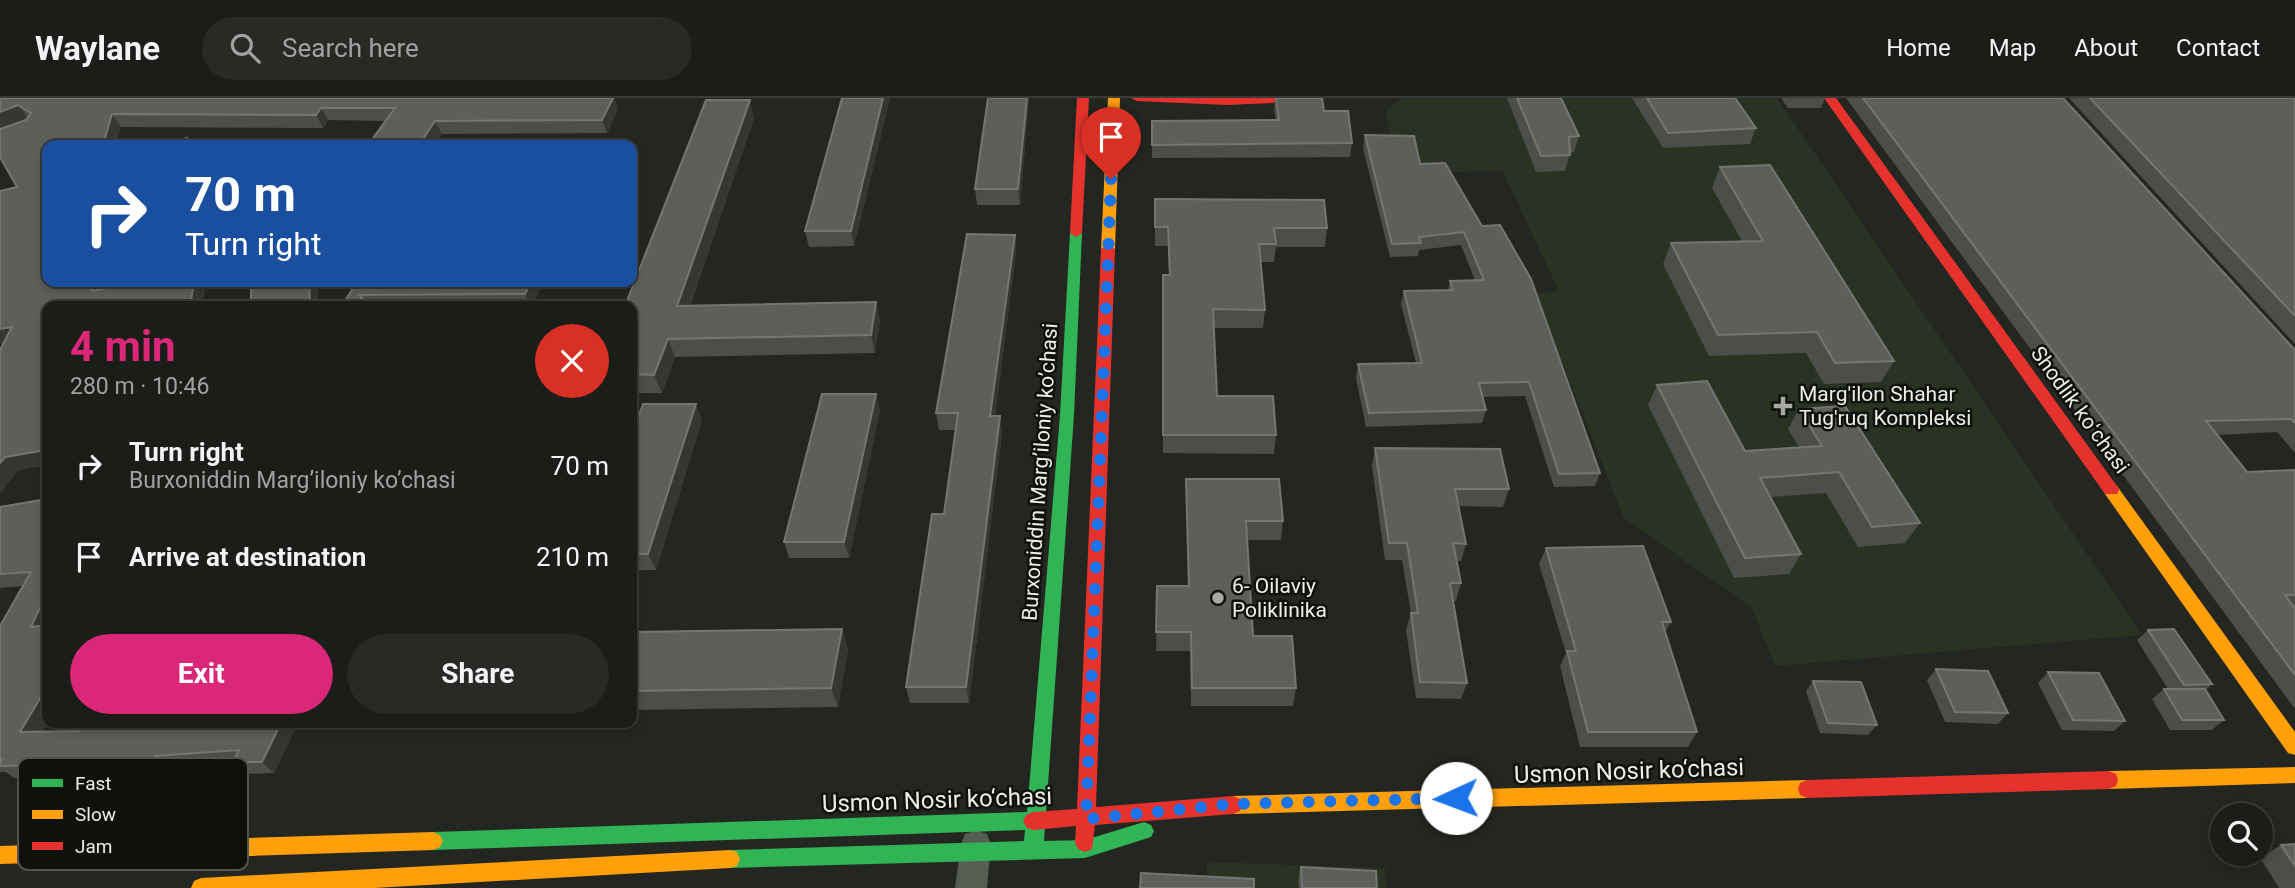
<!DOCTYPE html>
<meta charset="utf-8">
<style>
:root{--surface:#1b1d19;--page:#282a26;--text:#f1f3f6;--muted:#a0a2a2;--line:#393b38;--accent:#db2777}
body{margin:0;font-family:Roboto,sans-serif;background:var(--page);color:var(--text);height:100vh;display:flex;flex-direction:column;font-size:26px;white-space:nowrap}
*{box-sizing:border-box;margin:0}
p{font-size:23px;color:var(--muted)}
.icon{flex:none;width:38px;height:38px;fill:none;stroke:currentColor;stroke-width:2;stroke-linecap:round;stroke-linejoin:round}
.map{position:relative;flex:1;overflow:hidden}
.drawer{position:absolute;left:42px;top:203px;width:595px;height:427px;display:flex;flex-direction:column;background:var(--surface);border-radius:14px;box-shadow:0 4px 10px #0003,0 0 0 2px var(--line)}
.drawer>*{flex:none}
.hud{position:absolute;left:42px;top:42px;width:595px;height:147px;border-radius:14px;box-shadow:0 4px 10px #0003,0 0 0 2px var(--line);background:#1a4fa0;color:#fff;overflow:hidden}
.controls{position:absolute;left:2210px;top:705px;display:grid;gap:14px}
.controls a{display:grid;place-items:center;width:63px;height:63px;border-radius:50%;background:var(--surface);box-shadow:0 4px 10px #0003,0 0 0 2px var(--line);font-size:35px}
.pin{position:absolute;display:grid;place-items:center;width:60px;height:60px;color:#fff;margin:-72px -30px;border-radius:50% 50% 50% 0;rotate:-45deg;box-shadow:0 0 7px #0007}
.pin .icon{rotate:45deg}
.me{position:absolute;width:77px;margin:-38px;rotate:268deg;stroke-linejoin:round;filter:drop-shadow(0 0 5px #0008)}
.turn{display:flex;align-items:center;gap:24px;height:147px;padding:0 28px;font-size:32px}
.turn .icon{width:91px;height:91px;stroke-width:2.5}
.turn b{display:block;font-size:49px;line-height:60px}
.round{display:grid;place-items:center;flex:none;width:74px;height:74px;border-radius:37px;background:var(--page)}
.overview{display:flex;align-items:center;justify-content:space-between;height:119px;padding:0 28px}
h1{font-size:42px;font-weight:700;line-height:52px;color:var(--accent)}
.primary-button{display:flex;gap:14px;margin-top:auto;padding:14px 28px}
.primary-button a{flex:1;height:80px;border-radius:42px;background:var(--accent);color:#fff;font-size:28px;font-weight:700;line-height:80px;text-align:center}
.primary-button a+a{background:var(--page);color:var(--text)}
ul{padding:0;list-style:none}
li{display:flex;align-items:center;gap:21px;height:91px;padding:0 28px}
li div{flex:1}
li b{display:block;font-size:26px}
li em{font-style:normal}
header{display:flex;align-items:center;gap:42px;box-sizing:border-box;height:98px;padding:0 35px;background:var(--surface);border-bottom:2px solid var(--line)}
header strong{font-size:33px}
nav{display:flex;gap:38px;margin-inline-start:auto;font-size:24px}
.search{width:490px;height:63px;background:var(--page);display:flex;align-items:center;gap:18px;box-sizing:border-box;padding:0 24px;border-radius:38px;color:var(--muted);font-size:26px}
.map>svg:first-child{display:block}
</style>
<header>
<strong>Waylane</strong>
<div class="search"><svg class="icon" aria-label="search" viewBox="0 0 24 24"><circle cx="10" cy="10" r="6"/><path d="M15 15l6 6"/></svg>Search here</div>
<nav><a>Home</a><a>Map</a><a>About</a><a>Contact</a></nav>
</header>
<div class="map">
<svg width="2295" height="790" viewBox="0 0 2295 790">
<rect width="100%" height="100%" fill="#242721"/>
<path fill="#2b3123" d="M 1403,0 L 1777,0 L 2142,537 L 1775,568 L 1752,510 L 1624,420 L 1535,196 L 1559,193 L 1502,72 L 1396,77 L 1386,11 Z
M 1207,764 L 1385,770 L 1387,790 L 1207,790 Z"/>
<g fill="none" stroke-linecap="round" stroke-linejoin="round">
<path fill="#585d52" fill-rule="evenodd" d="M 976,732 L 987,736 L 991,746 L 987,790 L 955,790 L 961,746 L 965,736 Z"/>
<path fill="#30b455" fill-rule="evenodd" d="M 1076,131 L 1082,135 L 1074,317 L 1044,743 L 1085,742 L 1144,724 L 1151,727 L 1154,733 L 1151,739 L 1085,760 L 730,770 L 723,768 L 720,761 L 723,754 L 730,752 L 1024,743 L 1025,732 L 433,752 L 426,749 L 423,743 L 426,737 L 433,734 L 1027,714 L 1060,317 L 1070,135 Z"/>
<path fill="#ff9f0a" fill-rule="evenodd" d="M 1108,0 L 1120,0 L 1115,151 L 1108,155 L 1101,151 Z
M 2111,386 L 2117,388 L 2295,634 L 2295,657 L 2288,655 L 2105,396 L 2103,392 Z
M 2295,669 L 2295,685 L 2109,691 L 2102,688 L 2100,682 L 2102,676 L 2109,673 Z
M 1807,682 L 1814,685 L 1816,691 L 1814,697 L 1807,700 L 1233,716 L 1226,713 L 1223,707 L 1226,701 L 1233,698 Z
M 433,734 L 440,737 L 443,743 L 440,749 L 433,752 L 0,766 L 0,748 Z
M 730,752 L 737,754 L 740,761 L 737,768 L 730,770 L 374,790 L 191,790 L 194,783 L 201,780 Z"/>
<path fill="#e5322d" fill-rule="evenodd" d="M 1077,0 L 1089,0 L 1082,135 L 1076,139 L 1070,135 Z
M 1131,0 L 1320,0 L 1314,3 L 1227,7 L 1137,3 Z
M 1824,0 L 1836,0 L 2117,388 L 2119,392 L 2117,396 L 2105,396 Z
M 1108,147 L 1115,151 L 1096,709 L 1233,698 L 1240,701 L 1243,707 L 1240,713 L 1233,716 L 1095,727 L 1092,751 L 1085,754 L 1078,751 L 1075,745 L 1076,728 L 1033,732 L 1026,729 L 1023,723 L 1026,717 L 1033,714 L 1077,711 L 1101,151 Z
M 2109,673 L 2116,676 L 2118,682 L 2116,688 L 2109,691 L 1807,700 L 1800,697 L 1798,691 L 1800,685 L 1807,682 Z"/>
</g>
<path fill="#4c4e4a" d="M 0,0 L 614,0 L 618,11 L 607,35 L 442,36 L 434,47 L 368,47 L 386,23 L 328,22 L 323,30 L 121,29 L 47,184 L 105,184 L 104,191 L 206,185 L 202,208 L 47,208 L 47,367 L 18,372 L 0,395 L 0,252 L 4,245 L 0,246 L 0,93 L 17,89 L 1,61 L 0,62 L 0,31 L 26,22 L 27,20 Z
M 842,0 L 890,0 L 854,148 L 809,149 L 805,133 Z
M 1029,0 L 1020,107 L 977,107 L 975,91 Z
M 1275,0 L 1324,13 L 1352,45 L 1350,59 L 1152,60 L 1152,23 L 1276,22 L 1274,12 Z
M 1507,0 L 1561,0 L 1579,38 L 1574,54 L 1570,55 L 1565,73 L 1536,74 Z
M 1632,0 L 1735,0 L 1756,30 L 1750,46 L 1663,50 Z
M 1781,0 L 1825,0 L 1821,10 L 1788,10 Z
M 1846,0 L 2063,0 L 2295,252 L 2295,355 L 2277,334 L 2217,337 L 2247,374 L 2295,372 L 2295,611 Z
M 2069,0 L 2295,0 L 2295,246 Z
M 754,20 L 690,208 L 876,204 L 880,223 L 875,255 L 675,259 L 662,295 L 632,295 L 632,208 Z
M 1365,37 L 1420,66 L 1445,65 L 1600,375 L 1595,388 L 1554,389 L 1525,298 L 1482,299 L 1486,312 L 1482,325 L 1366,329 L 1356,280 L 1358,266 L 1416,265 L 1401,206 L 1404,193 L 1448,192 L 1450,183 L 1475,182 L 1461,147 L 1419,152 L 1418,158 L 1390,159 L 1363,50 Z
M 1720,69 L 1894,263 L 1881,284 L 1824,286 L 1806,255 L 1709,258 L 1663,166 L 1671,145 L 1742,143 L 1712,90 Z
M 1155,101 L 1327,130 L 1325,149 L 1276,149 L 1274,164 L 1261,164 L 1265,212 L 1263,230 L 1214,230 L 1217,298 L 1276,337 L 1274,356 L 1163,355 L 1163,177 L 1169,177 L 1168,148 L 1155,148 Z
M 1015,137 L 1016,154 L 995,318 L 1000,318 L 1002,335 L 969,605 L 910,605 L 906,589 L 944,416 L 955,332 L 939,332 L 936,315 Z
M 251,184 L 317,184 L 318,205 L 343,206 L 357,184 L 543,184 L 532,208 L 251,208 Z
M 1657,287 L 1745,353 L 1799,349 L 1788,331 L 1799,311 L 1920,425 L 1905,445 L 1858,449 L 1826,395 L 1770,399 L 1801,456 L 1789,476 L 1734,480 L 1648,307 Z
M 880,312 L 849,460 L 789,460 L 784,444 Z
M 702,322 L 656,472 L 632,472 L 632,337 Z
M 1375,350 L 1509,391 L 1503,409 L 1458,408 L 1466,446 L 1461,463 L 1456,463 L 1461,485 L 1456,503 L 1453,503 L 1467,585 L 1461,601 L 1416,600 L 1406,532 L 1411,515 L 1402,462 L 1385,462 L 1372,368 Z
M 1186,381 L 1283,423 L 1281,442 L 1247,442 L 1253,538 L 1296,590 L 1293,608 L 1191,608 L 1190,553 L 1156,553 L 1157,488 L 1188,488 L 1186,401 Z
M 41,402 L 48,625 L 42,634 L 298,625 L 274,675 L 245,676 L 234,665 L 169,670 L 166,676 L 14,680 L 6,674 L 0,674 L 0,528 L 23,488 L 0,490 L 0,409 Z
M 1546,450 L 1671,524 L 1665,534 L 1697,634 L 1688,649 L 1580,649 L 1560,568 L 1566,555 L 1539,466 Z
M 842,531 L 848,551 L 838,609 L 632,612 L 632,534 Z
M 2148,532 L 2212,586 L 2206,592 L 2224,622 L 2212,632 L 2170,632 L 2152,601 L 2164,591 L 2168,591 L 2137,542 Z
M 1936,571 L 2008,615 L 1998,626 L 1945,624 L 1927,582 Z
M 2048,574 L 2125,623 L 2114,633 L 2062,632 L 2038,585 Z
M 1813,583 L 1877,627 L 1868,637 L 1820,635 L 1806,593 Z
M 2295,746 L 2295,790 L 2279,790 L 2260,760 L 2281,747 Z
M 1301,769 L 1377,790 L 1299,790 L 1298,782 Z"/>
<path fill="#353732" d="M 613,0 L 614,0 L 618,11 L 607,35 L 602,22 Z
M 883,0 L 890,0 L 854,148 L 851,133 Z
M 1027,0 L 1029,0 L 1020,107 L 1018,91 Z
M 750,2 L 754,20 L 683,227 L 677,208 Z
M 18,7 L 28,20 L 0,31 L 0,14 Z
M 321,10 L 328,22 L 323,30 L 316,17 Z
M 112,16 L 121,29 L 116,47 L 103,47 Z
M 435,23 L 442,36 L 434,47 L 419,47 Z
M 1015,137 L 1016,154 L 993,335 L 990,318 Z
M 93,184 L 105,184 L 103,206 L 92,193 Z
M 194,184 L 205,184 L 206,185 L 202,208 L 190,208 Z
M 309,184 L 317,184 L 318,208 L 310,205 Z
M 531,184 L 543,184 L 532,208 L 531,208 L 525,196 Z
M 876,204 L 880,223 L 875,255 L 871,237 Z
M 12,229 L 24,243 L 0,246 L 0,231 Z
M 668,241 L 675,259 L 662,295 L 654,277 Z
M 876,296 L 880,312 L 849,460 L 844,444 Z
M 696,306 L 702,322 L 656,472 L 648,456 Z
M 1000,318 L 1002,335 L 969,605 L 966,589 Z
M 47,352 L 47,367 L 18,372 L 0,395 L 0,365 L 5,359 Z
M 47,495 L 47,536 L 31,529 Z
M 842,531 L 848,551 L 838,609 L 831,590 Z
M 47,544 L 47,562 L 41,556 Z
M 47,586 L 48,625 L 35,646 L 20,634 Z
M 281,625 L 298,625 L 274,675 L 262,664 Z
M 156,658 L 169,670 L 166,676 L 153,664 Z"/>
<path fill="#5d5f5b" stroke="#747671" stroke-width="2" d="M 0,0 L 613,0 L 602,22 L 435,23 L 419,47 L 368,47 L 395,10 L 321,10 L 316,17 L 112,16 L 103,47 L 47,47 L 47,184 L 93,184 L 92,193 L 133,185 L 133,184 L 194,184 L 190,208 L 47,208 L 47,352 L 5,359 L 0,365 L 0,252 L 12,229 L 0,231 L 0,93 L 17,89 L 0,59 L 0,31 L 26,22 L 31,15 L 18,7 L 0,14 Z
M 842,0 L 883,0 L 851,133 L 805,133 Z
M 988,0 L 1027,0 L 1018,91 L 975,91 Z
M 1276,0 L 1322,0 L 1324,13 L 1348,13 L 1352,45 L 1152,47 L 1152,23 L 1279,22 Z
M 1517,0 L 1561,0 L 1579,38 L 1569,39 L 1570,57 L 1541,58 Z
M 1647,0 L 1735,0 L 1756,30 L 1668,35 Z
M 1863,0 L 2063,0 L 2295,252 L 2295,325 L 2291,321 L 2206,323 L 2247,374 L 2295,372 L 2295,497 L 2285,497 L 2295,511 L 2295,577 Z
M 2090,0 L 2295,0 L 2295,218 Z
M 706,2 L 750,2 L 677,208 L 876,204 L 871,237 L 668,241 L 654,277 L 632,276 L 632,208 L 625,208 Z
M 1365,37 L 1414,38 L 1420,66 L 1445,65 L 1482,128 L 1500,127 L 1531,181 L 1600,375 L 1559,376 L 1529,284 L 1479,285 L 1486,312 L 1369,315 L 1358,266 L 1422,265 L 1404,193 L 1453,192 L 1450,183 L 1484,182 L 1464,134 L 1419,139 L 1421,145 L 1392,146 Z
M 187,40 L 193,47 L 166,47 Z
M 1770,67 L 1894,263 L 1835,265 L 1817,234 L 1718,237 L 1671,145 L 1763,143 L 1720,69 Z
M 1155,101 L 1324,102 L 1327,130 L 1274,130 L 1276,146 L 1259,146 L 1265,212 L 1213,211 L 1217,298 L 1273,298 L 1276,337 L 1163,337 L 1163,177 L 1170,177 L 1168,129 L 1155,129 Z
M 967,136 L 1015,137 L 990,318 L 1000,318 L 966,589 L 906,589 L 932,416 L 944,416 L 958,315 L 936,315 Z
M 251,184 L 309,184 L 310,205 L 343,206 L 357,184 L 531,184 L 525,196 L 359,197 L 369,208 L 251,208 Z
M 1707,283 L 1745,353 L 1822,348 L 1799,311 L 1845,308 L 1920,425 L 1872,429 L 1839,374 L 1760,380 L 1801,456 L 1745,460 L 1657,287 Z
M 822,296 L 876,296 L 844,444 L 784,444 Z
M 643,306 L 696,306 L 648,456 L 632,456 L 632,337 Z
M 1375,350 L 1500,351 L 1509,391 L 1455,391 L 1466,446 L 1453,445 L 1461,485 L 1450,485 L 1467,585 L 1420,584 L 1411,515 L 1418,515 L 1407,445 L 1389,445 Z
M 1186,381 L 1279,381 L 1283,423 L 1246,423 L 1253,538 L 1292,538 L 1296,590 L 1192,590 L 1191,534 L 1156,534 L 1157,488 L 1189,488 Z
M 47,389 L 47,495 L 31,529 L 47,527 L 47,544 L 41,556 L 47,556 L 47,586 L 39,602 L 20,634 L 78,633 L 81,625 L 281,625 L 262,664 L 233,664 L 239,652 L 156,658 L 153,664 L 0,668 L 0,665 L 2,662 L 0,662 L 0,528 L 31,474 L 0,476 L 0,409 L 41,402 Z
M 1643,448 L 1671,524 L 1662,524 L 1697,634 L 1588,634 L 1567,553 L 1576,553 L 1546,450 Z
M 842,531 L 831,590 L 632,593 L 632,534 Z
M 2174,531 L 2212,586 L 2184,587 L 2148,532 Z
M 1936,571 L 1988,573 L 2008,615 L 1955,614 Z
M 2048,574 L 2099,575 L 2125,623 L 2073,622 Z
M 1813,583 L 1861,584 L 1877,627 L 1828,625 Z
M 2164,591 L 2205,591 L 2224,622 L 2182,622 Z
M 2295,746 L 2295,768 L 2281,747 Z
M 1301,769 L 1376,773 L 1377,790 L 1302,790 Z
M 1141,775 L 1254,781 L 1254,790 L 1140,790 Z"/>
<g fill="none" stroke-linecap="round" stroke-linejoin="round">
<path stroke="#1a73e8" stroke-width="12" stroke-dasharray="0 21.6" d="M 1111,81 L 1086,721 L 1233,706 L 1456,700"/>
</g>
<g fill="#a6a9a3" stroke="#0f110c" stroke-width="2.5">
<path d="M1779.5 297.5h7v7h7v7h-7v7h-7v-7h-7v-7h7z"/>
<circle cx="1218" cy="500" r="7"/>
</g>
<g text-anchor="middle" stroke-width="5" stroke-linejoin="round" paint-order="stroke">
<g font-size="21" fill="#ecefe9" stroke="#0f110c" text-anchor="start">
<text x="1799" y="303">Marg'ilon Shahar<tspan x="1799" dy="24">Tug'ruq Kompleksi</tspan></text>
<text x="1232" y="495">6- Oilaviy<tspan x="1232" dy="24">Poliklinika</tspan></text>
</g>
<g font-size="21" fill="#ecefe9" stroke="#0f110c">
<text transform="translate(2080 312) rotate(54)" y="7">Shodlik koʻchasi</text>
<text transform="translate(1040 374) rotate(-86)" y="7">Burxoniddin Marg’iloniy ko’chasi</text>
</g>
<g font-size="24" fill="#ecefe9" stroke="#0f110c">
<text transform="translate(1629 673) rotate(-2)" y="8">Usmon Nosir ko‘chasi</text>
<text transform="translate(937 702) rotate(-2)" y="8">Usmon Nosir ko‘chasi</text>
</g>
</g>
<rect x="18" y="660" width="230" height="112" rx="10" fill="#0f110c" stroke="#51544e" stroke-width="2"/>
<rect x="32" y="681" width="31" height="8" fill="#30b455"/>
<rect x="32" y="712" width="31" height="9" fill="#ff9f0a"/>
<rect x="32" y="744" width="31" height="8" fill="#e5322d"/>
<g font-size="19" fill="#ecefe9">
<text x="75" y="692">Fast</text>
<text x="75" y="723">Slow</text>
<text x="75" y="755">Jam</text>
</g>
</svg>
<div class="controls">
<a><svg class="icon" aria-label="search" viewBox="0 0 24 24"><circle cx="10" cy="10" r="6"/><path d="M15 15l6 6"/></svg></a>
</div>
<div class="pin" style="left:1111px;top:81px;background:#d93025"><svg class="icon" aria-label="arrive" viewBox="0 0 24 24"><path d="M6 21V4h12l-3 4 3 4H6"/></svg></div>
<svg class="me" style="left:1456px;top:700px" viewBox="-20 -20 40 40"><circle r="19" fill="#fff"/><path d="M0-13L10 11 0 6-10 11z" fill="#1a73e8"/></svg>
<div class="hud">
<div class="turn"><svg class="icon" aria-label="right" viewBox="0 0 24 24"><path d="M7 20v-9h11M14 6l5 5-5 5"/></svg><div><b>70 m</b>Turn right</div></div>
</div>
<section class="drawer">
<div class="overview"><div><h1>4 min</h1><p>280 m · 10:46</p></div><a class="round" style="background:#d93025;color:#fff"><svg class="icon" aria-label="close" viewBox="0 0 24 24"><path d="M6 6l12 12M18 6L6 18"/></svg></a></div>
<ul>
<li><svg class="icon" aria-label="right" viewBox="0 0 24 24"><path d="M7 20v-9h11M14 6l5 5-5 5"/></svg><div><b>Turn right</b><p>Burxoniddin Marg’iloniy ko’chasi</p></div><em>70 m</em></li>
<li><svg class="icon" aria-label="arrive" viewBox="0 0 24 24"><path d="M6 21V4h12l-3 4 3 4H6"/></svg><div><b>Arrive at destination</b></div><em>210 m</em></li>
</ul>
<div class="primary-button"><a>Exit</a><a>Share</a></div>
</section>
</div>
